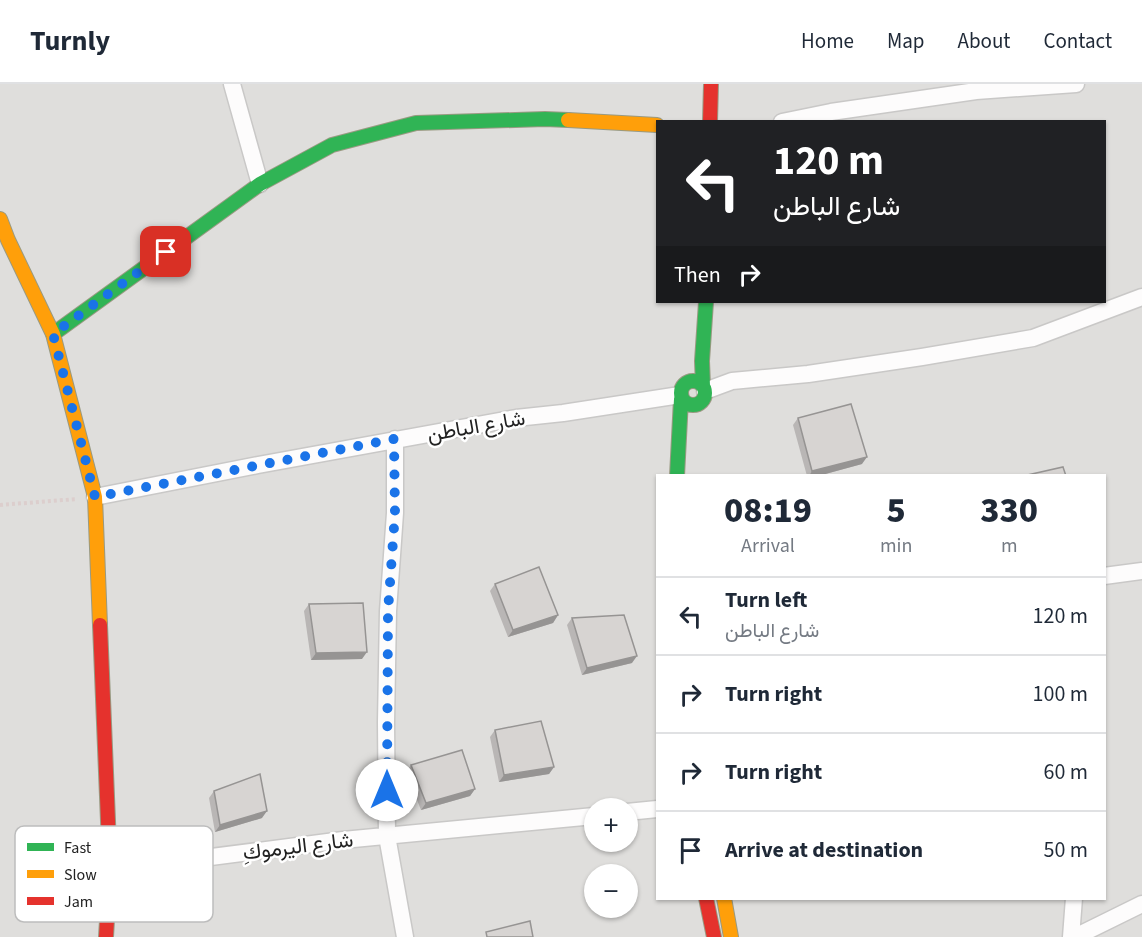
<!DOCTYPE html>
<meta charset="utf-8">
<style>
:root{--surface:#fff;--page:#f2f2f3;--text:#1f2937;--muted:#747a83;--line:#e0e1e3}
body{margin:0;font-family:"Source Sans 3",Vazirmatn,sans-serif;background:var(--page);color:var(--text);height:100vh;display:flex;flex-direction:column;font-size:22px;white-space:nowrap}
*{box-sizing:border-box;margin:0}
p{font-size:20px;color:var(--muted)}
.icon{flex:none;width:33px;height:33px;fill:none;stroke:currentColor;stroke-width:2;stroke-linecap:round;stroke-linejoin:round}
.map{position:relative;flex:1;overflow:hidden}
.panel{position:absolute;left:656px;top:390px;width:450px;height:426px;display:flex;flex-direction:column;background:var(--surface);border-radius:0px;box-shadow:0 2px 4px #0004}
.panel>*{flex:none}
.hud{position:absolute;left:656px;top:36px;width:450px;height:183px;border-radius:0px;box-shadow:0 2px 4px #0004;background:#202124;color:#fff;overflow:hidden}
.controls{position:absolute;left:584px;top:714px;display:grid;gap:12px}
.controls a{display:grid;place-items:center;width:54px;height:54px;border-radius:50%;background:var(--surface);box-shadow:0 2px 4px #0004;font-size:30px}
.pin{position:absolute;display:grid;place-items:center;width:51px;height:51px;color:#fff;margin:-26px;border-radius:12px;box-shadow:0 3px 9px #0006}
.me{position:absolute;width:66px;margin:-33px;rotate:0deg;stroke-linejoin:round;filter:drop-shadow(0 0 4px #0008)}
.turn{display:flex;align-items:center;gap:21px;height:126px;padding:0 18px;font-size:27px}
.turn .icon{width:78px;height:78px;stroke-width:2.5}
.turn b{display:block;font-size:42px;line-height:51px}
.then{display:flex;align-items:center;height:57px;padding:0 18px;background:#0003;gap:12px;font-size:22px}
.eta{display:flex;justify-content:space-evenly;align-items:center;height:102px;text-align:center}
.eta b{font-size:36px;font-weight:800;line-height:42px}
ul{padding:0;list-style:none}
li{display:flex;align-items:center;gap:18px;height:78px;padding:0 18px;border-top:2px solid var(--line)}
li div{flex:1}
li b{display:block;font-size:22px}
li em{font-style:normal}
header{display:flex;align-items:center;gap:36px;box-sizing:border-box;height:84px;padding:0 30px;background:var(--surface);border-bottom:2px solid var(--line)}
header strong{font-size:28px}
nav{display:flex;gap:33px;margin-inline-start:auto;font-size:21px}
.map>svg:first-child{display:block}
</style>
<header>
<strong>Turnly</strong>
<nav><a>Home</a><a>Map</a><a>About</a><a>Contact</a></nav>
</header>
<div class="map">
<svg width="1142" height="853" viewBox="0 0 1142 853">
<rect width="100%" height="100%" fill="#f0eeeb"/>
<path fill="#dfdedc" fill-rule="evenodd" d="M 0,0 L 1142,0 L 1142,853 L 0,853 ZM 657,38 L 1104,38 L 1104,218 L 657,218 ZM 657,392 L 1104,392 L 1104,814 L 657,814 ZM 594,724 L 627,724 L 627,758 L 594,758 ZM 594,790 L 627,790 L 627,824 L 594,824 Z"/>
<g fill="none" stroke-linecap="round" stroke-linejoin="round">
<g stroke="#c9c8c7" stroke-width="19">
<path id="street" d="M 232,0 L 260,100
M 782,38 L 831,28 L 976,7 L 1076,0
M 705,307 L 732,297 L 808,290 L 922,273 L 1033,254 L 1142,213
M 395,355 L 395,429 L 388,527 L 386,638 L 387,752 L 405,853
M 95,413 L 258,381 L 516,334 L 563,329 L 680,311
M 1104,492 L 1142,487
M 627,728 L 657,725
M 110,786 L 343,756 L 594,732
M 1071,853 L 1074,814
M 1075,853 L 1142,820"/>
</g>
<g stroke="#999a82" stroke-width="16">
<path id="fast" d="M 53,250 L 260,100 L 332,61 L 416,39 L 545,35 L 568,36
M681 309a12 12 0 1 1 24 0a12 12 0 1 1-24 0Z
M 703,302 L 702,277 L 706,218
M 677,392 L 681,315"/>
</g>
<g stroke="#999a82" stroke-width="16">
<path id="slow" d="M 568,36 L 657,41
M 0,135 L 8,156 L 53,250 L 95,413 L 100,541
M 724,814 L 731,853"/>
</g>
<g stroke="#999a82" stroke-width="16">
<path id="jam" d="M 710,38 L 711,0
M 100,541 L 110,786 L 106,853
M 706,814 L 714,853"/>
</g>
<path stroke="#dccecd" stroke-width="4" stroke-dasharray="3 3" stroke-linecap="butt" d="M 0,421 L 77,415"/>
<use href="#street" stroke="#fdfcfc" stroke-width="16"/>
<use href="#fast" stroke="#30b455" stroke-width="14"/>
<use href="#slow" stroke="#ff9f0a" stroke-width="14"/>
<use href="#jam" stroke="#e5322d" stroke-width="14"/>
</g>
<path fill="#b9b6b5" d="M 798,334 L 862,380 L 818,392 L 807,392 L 793,341 Z
M 495,500 L 558,531 L 553,539 L 508,553 L 490,507 Z
M 309,520 L 362,575 L 311,576 L 304,527 Z
M 572,534 L 632,579 L 582,591 L 567,541 Z
M 495,646 L 554,683 L 549,690 L 499,698 L 490,653 Z
M 411,681 L 475,705 L 470,712 L 421,726 L 406,688 Z
M 214,707 L 262,734 L 215,748 L 209,714 Z"/>
<path fill="#969493" d="M 867,373 L 862,380 L 818,392 L 809,392 L 812,387 Z
M 558,531 L 553,539 L 508,553 L 513,546 Z
M 367,568 L 362,575 L 311,576 L 316,569 Z
M 637,572 L 632,579 L 582,591 L 587,584 Z
M 554,683 L 549,690 L 499,698 L 504,691 Z
M 475,705 L 470,712 L 421,726 L 426,719 Z
M 267,727 L 262,734 L 215,748 L 220,741 Z"/>
<path fill="#d7d4d2" stroke="#969493" stroke-width="1.5" d="M 851,320 L 867,373 L 812,387 L 798,334 Z
M 1063,383 L 1066,392 L 1023,392 Z
M 539,483 L 558,531 L 513,546 L 495,500 Z
M 363,519 L 367,568 L 316,569 L 309,520 Z
M 624,531 L 637,572 L 587,584 L 572,534 Z
M 541,637 L 554,683 L 504,691 L 495,646 Z
M 462,666 L 475,705 L 426,719 L 411,681 Z
M 260,690 L 267,727 L 220,741 L 214,707 Z
M 530,837 L 533,853 L 487,853 L 486,848 Z"/>
<g fill="none" stroke-linecap="round" stroke-linejoin="round">
<path stroke="#1a73e8" stroke-width="10" stroke-dasharray="0 18" d="M 166,168 L 53,250 L 95,413 L 394,355 L 395,429 L 388,527 L 387,706"/>
</g>
<g text-anchor="middle" stroke-width="5" stroke-linejoin="round" paint-order="stroke">
<g font-size="21" fill="#222" stroke="#fff">
<text transform="translate(476 342) rotate(-10)" y="7">شارع الباطن</text>
<text transform="translate(298 762) rotate(-7)" y="7">ِشارع اليرموك</text>
</g>
</g>
<rect x="15" y="742" width="198" height="96" rx="9" fill="#fff" stroke="#bdbdbd" stroke-width="1.5"/>
<rect x="27" y="759" width="27" height="8" fill="#30b455"/>
<rect x="27" y="786" width="27" height="8" fill="#ff9f0a"/>
<rect x="27" y="813" width="27" height="8" fill="#e5322d"/>
<g font-size="16" fill="#222">
<text x="64" y="769">Fast</text>
<text x="64" y="796">Slow</text>
<text x="64" y="823">Jam</text>
</g>
</svg>
<div class="controls">
<a>+</a>
<a>−</a>
</div>
<div class="pin" style="left:166px;top:168px;background:#d93025"><svg class="icon" aria-label="arrive" viewBox="0 0 24 24"><path d="M6 21V4h12l-3 4 3 4H6"/></svg></div>
<svg class="me" style="left:387px;top:706px" viewBox="-20 -20 40 40"><circle r="19" fill="#fff"/><path d="M0-13L10 11 0 6-10 11z" fill="#1a73e8"/></svg>
<div class="hud">
<div class="turn"><svg class="icon" aria-label="left" viewBox="0 0 24 24"><path d="M17 20v-9H6M10 6l-5 5 5 5"/></svg><div><b>120 m</b>شارع الباطن</div></div>
<div class="then">Then<svg class="icon" aria-label="right" viewBox="0 0 24 24"><path d="M7 20v-9h11M14 6l5 5-5 5"/></svg></div>
</div>
<section class="panel">
<div class="eta">
<div><b>08:19</b><p>Arrival</p></div>
<div><b>5</b><p>min</p></div>
<div><b>330</b><p>m</p></div>
</div>
<ul>
<li><svg class="icon" aria-label="left" viewBox="0 0 24 24"><path d="M17 20v-9H6M10 6l-5 5 5 5"/></svg><div><b>Turn left</b><p>شارع الباطن</p></div><em>120 m</em></li>
<li><svg class="icon" aria-label="right" viewBox="0 0 24 24"><path d="M7 20v-9h11M14 6l5 5-5 5"/></svg><div><b>Turn right</b></div><em>100 m</em></li>
<li><svg class="icon" aria-label="right" viewBox="0 0 24 24"><path d="M7 20v-9h11M14 6l5 5-5 5"/></svg><div><b>Turn right</b></div><em>60 m</em></li>
<li><svg class="icon" aria-label="arrive" viewBox="0 0 24 24"><path d="M6 21V4h12l-3 4 3 4H6"/></svg><div><b>Arrive at destination</b></div><em>50 m</em></li>
</ul>
</section>
</div>
